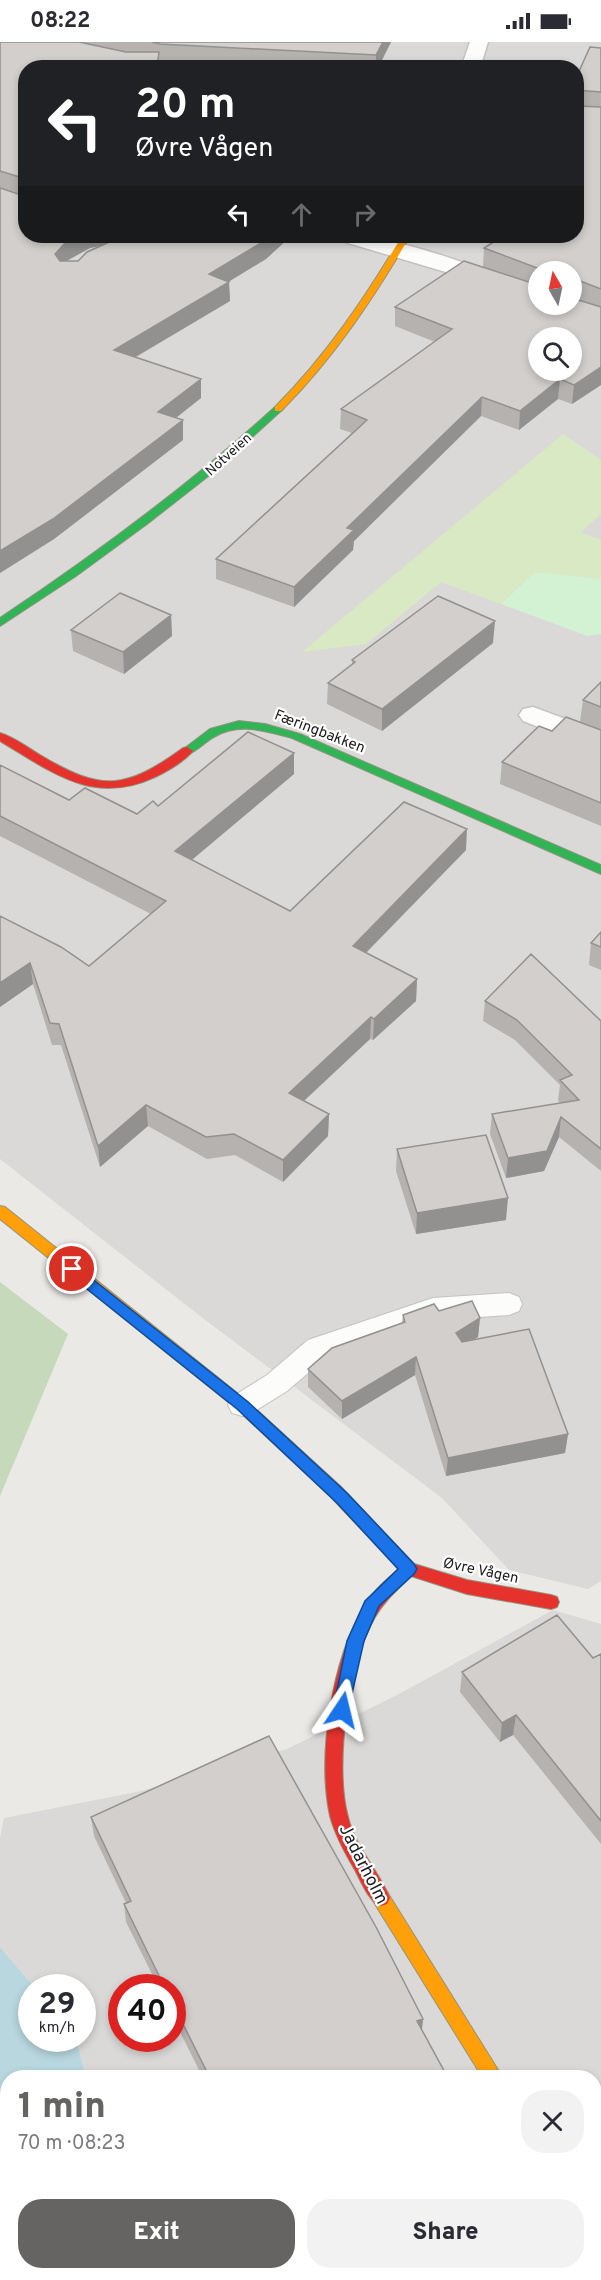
<!DOCTYPE html>
<meta charset="utf-8">
<style>
:root{--surface:#fff;--page:#f2f2f3;--text:#2b2b33;--muted:#7c7c81;--accent:#656463}
body{margin:0;font-family:Overpass,sans-serif;background:var(--page);color:var(--text);height:100vh;display:flex;flex-direction:column;font-size:22px;white-space:nowrap}
*{box-sizing:border-box;margin:0}
p{font-size:20px;color:var(--muted)}
.icon{flex:none;width:33px;height:33px;fill:none;stroke:currentColor;stroke-width:2;stroke-linecap:round;stroke-linejoin:round}
.map{position:relative;flex:1;overflow:hidden}
.drawer{position:absolute;left:0px;top:2028px;width:602px;height:210px;display:flex;flex-direction:column;background:var(--surface);border-radius:24px 24px 0 0;box-shadow:0 3px 9px #0003}
.drawer>*{flex:none}
.banner{position:absolute;left:18px;top:18px;width:566px;height:183px;border-radius:24px;box-shadow:0 3px 9px #0003;background:#202124;color:#fff;overflow:hidden}
.needle{width:39px;rotate:351deg}
.buttons{position:absolute;left:528px;top:219px;display:grid;gap:12px}
.buttons a{display:grid;place-items:center;width:54px;height:54px;border-radius:50%;background:var(--surface);box-shadow:0 3px 9px #0003;font-size:30px}
.speed{position:absolute;left:18px;top:1932px;display:flex;gap:12px;font-size:30px;font-weight:700;text-align:center}
.speed>*{display:grid;place-content:center;width:78px;height:78px;border-radius:50%;background:var(--surface);box-shadow:0 3px 9px #0003;line-height:1}
.speed small{font-size:15px;font-weight:400}
.speed .limit{border:9px solid #d22;background:#fff;color:#111}
.pin{position:absolute;display:grid;place-items:center;width:51px;height:51px;color:#fff;margin:-26px;border:3px solid #fff;border-radius:50%;box-shadow:0 2px 6px #0007}
.me{position:absolute;width:66px;margin:-33px;rotate:10deg;stroke-linejoin:round;filter:drop-shadow(0 0 4px #0008)}
.turn{display:flex;align-items:center;gap:21px;height:126px;padding:0 18px;font-size:27px}
.turn .icon{width:78px;height:78px;stroke-width:2.5}
.turn b{display:block;font-size:42px;line-height:51px}
.lanes{display:flex;align-items:center;height:57px;padding:0 18px;background:#0003;justify-content:center;gap:30px;direction:ltr}
.lanes .off{opacity:.35}
.round{display:grid;place-items:center;flex:none;width:63px;height:63px;border-radius:24px;background:var(--page)}
.overview{display:flex;align-items:center;justify-content:space-between;height:102px;padding:0 18px}
h1{font-size:36px;font-weight:800;line-height:45px;color:var(--accent)}
.primary-button{display:flex;gap:12px;margin-top:auto;padding:12px 18px}
.primary-button a{flex:1;height:69px;border-radius:24px;background:var(--accent);color:#fff;font-size:24px;font-weight:800;line-height:69px;text-align:center}
.primary-button a+a{background:var(--page);color:var(--text)}
.status{display:flex;justify-content:space-between;align-items:center;height:42px;padding:0 30px;background:var(--surface);direction:ltr}
.status svg{height:16px;fill:currentColor}
.map>svg:first-child{display:block}
</style>
<div class="status"><b>08:22</b><svg viewBox="0 0 49 12"><path d="M0 12V9h3v3zM5 12V6h3v6zM10 12V3h3v9zM15 12V0h3v12zM26 1h20v11H26zM47 4h2v5h-2z"/></svg></div>
<div class="map">
<svg width="601" height="2238" viewBox="0 0 601 2238">
<rect width="100%" height="100%" fill="#ebe9e6"/>
<path fill="#dad9d7" fill-rule="evenodd" d="M 0,0 L 601,0 L 601,1539 L 588,1547 L 509,1528 L 442,1456 L 200,1274 L 0,1117 ZM 26,26 L 576,26 L 576,194 L 26,194 ZM 538,230 L 572,230 L 572,262 L 538,262 ZM 538,296 L 572,296 L 572,328 L 538,328 Z
M 553,1568 L 601,1582 L 601,2238 L 133,2238 L 131,2231 L 594,2230 L 594,2036 L 86,2035 L 76,1997 L 82,1996 L 82,1946 L 34,1945 L 0,1905 L 0,1796 L 4,1776 L 141,1749 L 287,1707 L 397,1653 ZM 122,1946 L 172,1946 L 172,1996 L 122,1996 Z"/>
<path fill="#d8e9c4" d="M 563,392 L 601,418 L 601,472 L 581,490 L 601,498 L 601,537 L 535,530 L 501,562 L 441,540 L 366,602 L 302,610 Z"/>
<path fill="#c6dabb" d="M 0,1240 L 68,1292 L 0,1454 Z"/>
<path fill="#d3f2d3" d="M 535,530 L 601,537 L 601,592 L 587,594 L 501,562 Z"/>
<path fill="#b9d7df" d="M 0,1905 L 34,1945 L 32,1946 L 32,1996 L 76,1997 L 86,2035 L 8,2036 L 8,2230 L 131,2231 L 133,2238 L 0,2238 Z"/>
<g fill="none" stroke-linecap="round" stroke-linejoin="round">
<g stroke="#c4c3c2" stroke-width="2">
<path id="lane" d="M 509,1251 L 519,1255 L 522,1262 L 519,1269 L 509,1273 L 434,1278 L 328,1314 L 287,1349 L 252,1371 L 242,1374 L 232,1371 L 228,1363 L 232,1355 L 267,1333 L 308,1298 L 433,1256 Z"/>
</g>
<g stroke="#c4c3c2" stroke-width="3">
<path id="street" d="M 470,0 L 488,0 L 480,26 L 461,26 Z
M 334,194 C 387,188 486,229 538,248 L 538,261 L 449,231 L 338,198 Z
M 533,665 L 601,690 L 601,709 L 523,679 L 519,673 L 523,667 Z
M 594,2175 L 601,2177 L 601,2232 L 594,2230 Z"/>
</g>
<g stroke="#93947e" stroke-width="2">
<path id="fast" d="M 275,365 L 283,367 L 216,428 L 147,482 L 76,534 L 0,584 L 0,576 C 96,512 189,443 275,365 Z
M 239,679 L 265,682 L 300,692 L 601,823 L 601,832 L 292,696 C 266,689 239,680 214,695 C 205,700 197,709 187,713 L 181,709 L 210,687 Z"/>
</g>
<g stroke="#93947e" stroke-width="2">
<path id="slow" d="M 402,194 L 410,194 C 373,257 333,317 281,369 L 275,369 L 275,365 C 326,314 365,256 402,194 Z
M 0,1164 L 5,1165 L 247,1359 L 340,1444 L 343,1449 L 340,1454 L 335,1455 L 330,1454 L 237,1367 L 0,1177 Z
M 381,1848 L 387,1850 L 503,2036 L 483,2036 L 375,1862 L 372,1856 L 375,1850 Z"/>
</g>
<g stroke="#93947e" stroke-width="2">
<path id="jam" d="M 0,691 C 14,695 28,706 40,713 C 102,750 125,748 183,706 L 187,705 L 193,709 C 183,720 168,729 155,735 C 93,764 52,730 0,699 Z
M 335,1443 L 340,1444 L 414,1522 L 467,1538 L 551,1553 L 557,1555 L 559,1560 L 557,1565 L 551,1567 L 467,1552 L 411,1534 C 398,1547 384,1559 375,1575 C 348,1621 334,1724 348,1775 C 355,1805 378,1828 390,1856 L 387,1862 L 381,1864 C 369,1860 361,1839 355,1828 C 345,1811 335,1793 330,1774 C 317,1714 332,1616 365,1564 C 373,1549 386,1538 399,1527 L 330,1454 L 327,1449 L 330,1444 Z"/>
</g>
<use href="#lane" fill="#fcfcfb" fill-rule="evenodd"/>
<use href="#street" fill="#fcfcfb" fill-rule="evenodd"/>
<use href="#fast" fill="#30b455" fill-rule="evenodd"/>
<use href="#slow" fill="#ff9f0a" fill-rule="evenodd"/>
<use href="#jam" fill="#e5322d" fill-rule="evenodd"/>
</g>
<path fill="#b5b2b0" fill-rule="evenodd" d="M 0,0 L 391,0 L 378,26 L 279,26 L 159,19 L 159,26 L 26,26 L 26,194 L 291,194 L 266,217 L 228,240 L 229,240 L 230,259 L 136,315 L 201,337 L 201,356 L 176,376 L 183,398 L 54,497 L 0,531 ZM 103,203 L 78,219 L 67,219 L 90,206 Z
M 601,6 L 601,343 L 572,362 L 558,357 L 519,388 L 481,374 L 354,499 L 353,508 L 294,565 L 216,537 L 216,517 L 352,391 L 340,387 L 341,367 L 435,300 L 395,284 L 395,265 L 483,225 L 484,206 L 576,194 L 576,36 ZM 538,230 L 572,230 L 572,262 L 538,262 Z
M 171,573 L 172,594 L 124,632 L 73,609 L 71,588 Z
M 493,601 L 382,689 L 327,662 L 328,641 L 352,623 L 352,618 Z
M 601,640 L 601,784 L 500,742 L 502,720 L 552,689 L 580,680 L 583,658 Z
M 294,711 L 294,732 L 192,818 L 290,869 L 466,808 L 366,911 L 417,937 L 416,959 L 373,998 L 370,997 L 303,1059 L 329,1072 L 328,1094 L 283,1140 L 235,1113 L 207,1117 L 148,1084 L 100,1125 L 61,1003 L 52,1003 L 33,942 L 0,965 L 0,874 L 89,924 L 151,872 L 0,794 L 0,723 L 69,758 L 137,772 Z
M 601,890 L 601,928 L 589,923 L 591,901 Z
M 485,959 L 601,979 L 601,1129 L 559,1095 L 544,1129 L 506,1136 L 490,1092 L 492,1072 L 560,1061 L 558,1058 L 560,1043 L 515,998 L 483,979 Z
M 397,1107 L 506,1178 L 416,1192 L 396,1129 Z
M 439,1269 L 480,1276 L 478,1295 L 475,1297 L 568,1392 L 565,1411 L 446,1434 L 415,1333 L 342,1377 L 308,1345 L 308,1327 L 402,1281 L 403,1273 Z
M 601,1612 L 601,1802 L 513,1693 L 500,1700 L 460,1650 L 462,1630 L 593,1616 Z
M 91,1775 L 423,1977 L 422,1988 L 448,2036 L 203,2036 L 172,1974 L 172,1946 L 159,1946 L 126,1880 L 124,1862 L 126,1861 L 94,1794 Z
M 284,2230 L 484,2230 L 487,2238 L 287,2238 Z"/>
<path fill="#939190" d="M 383,0 L 391,0 L 378,26 L 376,26 L 376,13 Z
M 159,10 L 159,26 L 157,26 Z
M 77,194 L 148,194 L 90,206 L 66,219 L 57,231 L 55,212 L 65,201 Z
M 271,194 L 291,194 L 266,217 L 210,251 L 209,232 Z
M 575,237 L 573,256 L 572,258 L 572,241 Z
M 229,240 L 230,259 L 115,327 L 114,308 Z
M 601,325 L 601,343 L 572,362 L 574,343 Z
M 201,337 L 201,356 L 159,389 L 158,370 Z
M 560,337 L 558,357 L 519,388 L 520,369 Z
M 482,355 L 481,374 L 354,499 L 353,508 L 294,565 L 294,545 L 347,486 Z
M 183,378 L 183,398 L 54,497 L 0,531 L 0,509 Z
M 171,573 L 172,594 L 124,632 L 123,610 Z
M 495,579 L 493,601 L 382,689 L 382,667 Z
M 294,711 L 294,732 L 176,831 L 175,809 Z
M 467,787 L 466,808 L 352,925 L 353,904 Z
M 30,921 L 33,942 L 0,965 L 0,941 Z
M 417,937 L 416,959 L 373,998 L 374,977 Z
M 371,975 L 370,997 L 289,1073 L 289,1051 Z
M 146,1063 L 148,1084 L 100,1125 L 98,1104 Z
M 329,1072 L 328,1094 L 283,1140 L 283,1118 Z
M 561,1075 L 559,1095 L 544,1129 L 506,1136 L 508,1116 Z
M 508,1156 L 506,1178 L 416,1192 L 417,1171 Z
M 480,1276 L 478,1295 L 454,1310 L 456,1291 Z
M 416,1315 L 415,1333 L 342,1377 L 342,1359 Z
M 568,1392 L 565,1411 L 446,1434 L 448,1416 Z
M 516,1673 L 513,1693 L 500,1700 L 502,1681 Z
M 423,1977 L 421,1994 L 417,1979 Z
M 296,2230 L 301,2230 L 301,2238 L 292,2238 L 292,2233 Z"/>
<path fill="#d2cfcd" stroke="#939190" stroke-width="1.5" fill-rule="evenodd" d="M 0,0 L 79,0 L 126,10 L 159,10 L 157,26 L 26,26 L 26,137 L 0,129 Z
M 152,0 L 383,0 L 376,13 L 160,2 Z
M 590,5 L 601,6 L 601,50 L 576,48 L 576,53 L 576,36 Z
M 576,64 L 601,65 L 601,247 L 575,237 L 572,241 L 572,230 L 540,230 L 540,227 L 484,206 L 503,194 L 576,194 Z
M 0,146 L 24,154 L 26,152 L 26,194 L 77,194 L 65,201 L 55,212 L 60,219 L 78,219 L 87,210 L 114,198 L 135,194 L 271,194 L 266,198 L 209,232 L 229,240 L 114,308 L 201,337 L 158,370 L 183,378 L 53,477 L 0,509 Z
M 464,219 L 538,243 L 538,262 L 572,262 L 572,256 L 601,265 L 601,325 L 574,343 L 560,337 L 520,369 L 482,355 L 347,486 L 354,488 L 294,545 L 216,517 L 367,378 L 341,367 L 452,287 L 395,265 ZM 538,296 L 572,296 L 572,328 L 538,328 Z
M 120,551 L 171,573 L 123,610 L 71,588 Z
M 438,554 L 495,579 L 382,667 L 328,641 L 355,620 L 352,618 Z
M 601,640 L 601,665 L 583,658 Z
M 566,675 L 601,688 L 601,761 L 502,720 L 539,684 L 552,689 Z
M 248,690 L 294,711 L 175,809 L 290,869 L 404,760 L 467,787 L 353,904 L 417,937 L 374,977 L 371,975 L 289,1051 L 329,1072 L 283,1118 L 234,1092 L 206,1095 L 146,1063 L 98,1104 L 59,982 L 50,981 L 30,921 L 0,941 L 0,874 L 61,905 L 89,924 L 166,859 L 0,774 L 0,723 L 69,758 L 85,746 L 137,772 L 153,759 L 158,764 Z
M 601,890 L 601,905 L 591,901 Z
M 531,912 L 601,979 L 601,1107 L 561,1075 L 547,1109 L 508,1116 L 492,1072 L 579,1058 L 560,1038 L 572,1033 L 517,978 L 485,959 Z
M 486,1093 L 508,1156 L 417,1171 L 397,1107 Z
M 472,1259 L 480,1276 L 456,1291 L 462,1300 L 529,1287 L 568,1392 L 448,1416 L 416,1315 L 342,1359 L 308,1327 L 332,1306 L 405,1280 L 403,1273 L 434,1262 L 439,1269 Z
M 557,1573 L 593,1616 L 601,1612 L 601,1779 L 516,1673 L 502,1681 L 462,1630 Z
M 269,1694 L 376,1885 L 423,1977 L 417,1979 L 448,2036 L 210,2036 L 172,1960 L 172,1946 L 165,1946 L 124,1862 L 131,1859 L 91,1775 Z
M 301,2230 L 484,2230 L 487,2238 L 304,2238 Z"/>
<path fill="#1a73e8" stroke="#114b97" stroke-width="1.5" d="M 72,1221 L 247,1359 L 348,1452 L 414,1522 L 417,1527 L 414,1532 L 379,1564 L 364,1599 L 347,1674 L 342,1676 L 336,1674 L 333,1668 L 347,1599 L 365,1559 L 398,1527 L 337,1461 L 237,1367 L 67,1231 L 67,1223 Z"/>
<g text-anchor="middle" stroke-width="4.5" stroke-linejoin="round" paint-order="stroke">
<g font-size="14" fill="#1d1d1d" stroke="#fff">
<text transform="translate(228 412) rotate(-42)" y="5">Notveien</text>
</g>
<g font-size="15" fill="#1d1d1d" stroke="#fff">
<text transform="translate(320 689) rotate(21)" y="5">Færingbakken</text>
<text transform="translate(481 1528) rotate(12)" y="5">Øvre Vågen</text>
</g>
<g font-size="18" fill="#1d1d1d" stroke="#fff">
<text transform="translate(364 1822) rotate(63)" y="6">Jadarholm</text>
</g>
</g>
</svg>
<div class="buttons">
<a><svg class="needle" viewBox="-14 -14 28 28"><path d="M0-13l5 13h-10z" fill="#e53935"/><path d="M0 13l5-13h-10z" fill="#7c7c81"/></svg></a>
<a><svg class="icon" aria-label="search" viewBox="0 0 24 24"><circle cx="10" cy="10" r="6"/><path d="M15 15l6 6"/></svg></a>
</div>
<div class="speed"><div>29<small>km/h</small></div><div class="limit">40</div></div>
<div class="pin" style="left:72px;top:1227px;background:#d93025"><svg class="icon" aria-label="arrive" viewBox="0 0 24 24"><path d="M6 21V4h12l-3 4 3 4H6"/></svg></div>
<svg class="me" style="left:342px;top:1668px" viewBox="-20 -20 40 40"><path d="M0-17L14 15 0 8-14 15z" fill="#1a73e8" stroke="#fff" stroke-width="4"/></svg>
<div class="banner">
<div class="turn"><svg class="icon" aria-label="left" viewBox="0 0 24 24"><path d="M17 20v-9H6M10 6l-5 5 5 5"/></svg><div><b>20 m</b>Øvre Vågen</div></div>
<div class="lanes"><svg class="icon" aria-label="left" viewBox="0 0 24 24"><path d="M17 20v-9H6M10 6l-5 5 5 5"/></svg><svg class="icon off" aria-label="ahead" viewBox="0 0 24 24"><path d="M12 20V5M6 11l6-6 6 6"/></svg><svg class="icon off" aria-label="right" viewBox="0 0 24 24"><path d="M7 20v-9h11M14 6l5 5-5 5"/></svg></div>
</div>
<section class="drawer">
<div class="overview"><div><h1>1 min</h1><p>70 m · 08:23</p></div><a class="round"><svg class="icon" aria-label="close" viewBox="0 0 24 24"><path d="M6 6l12 12M18 6L6 18"/></svg></a></div>
<div class="primary-button"><a>Exit</a><a>Share</a></div>
</section>
</div>
